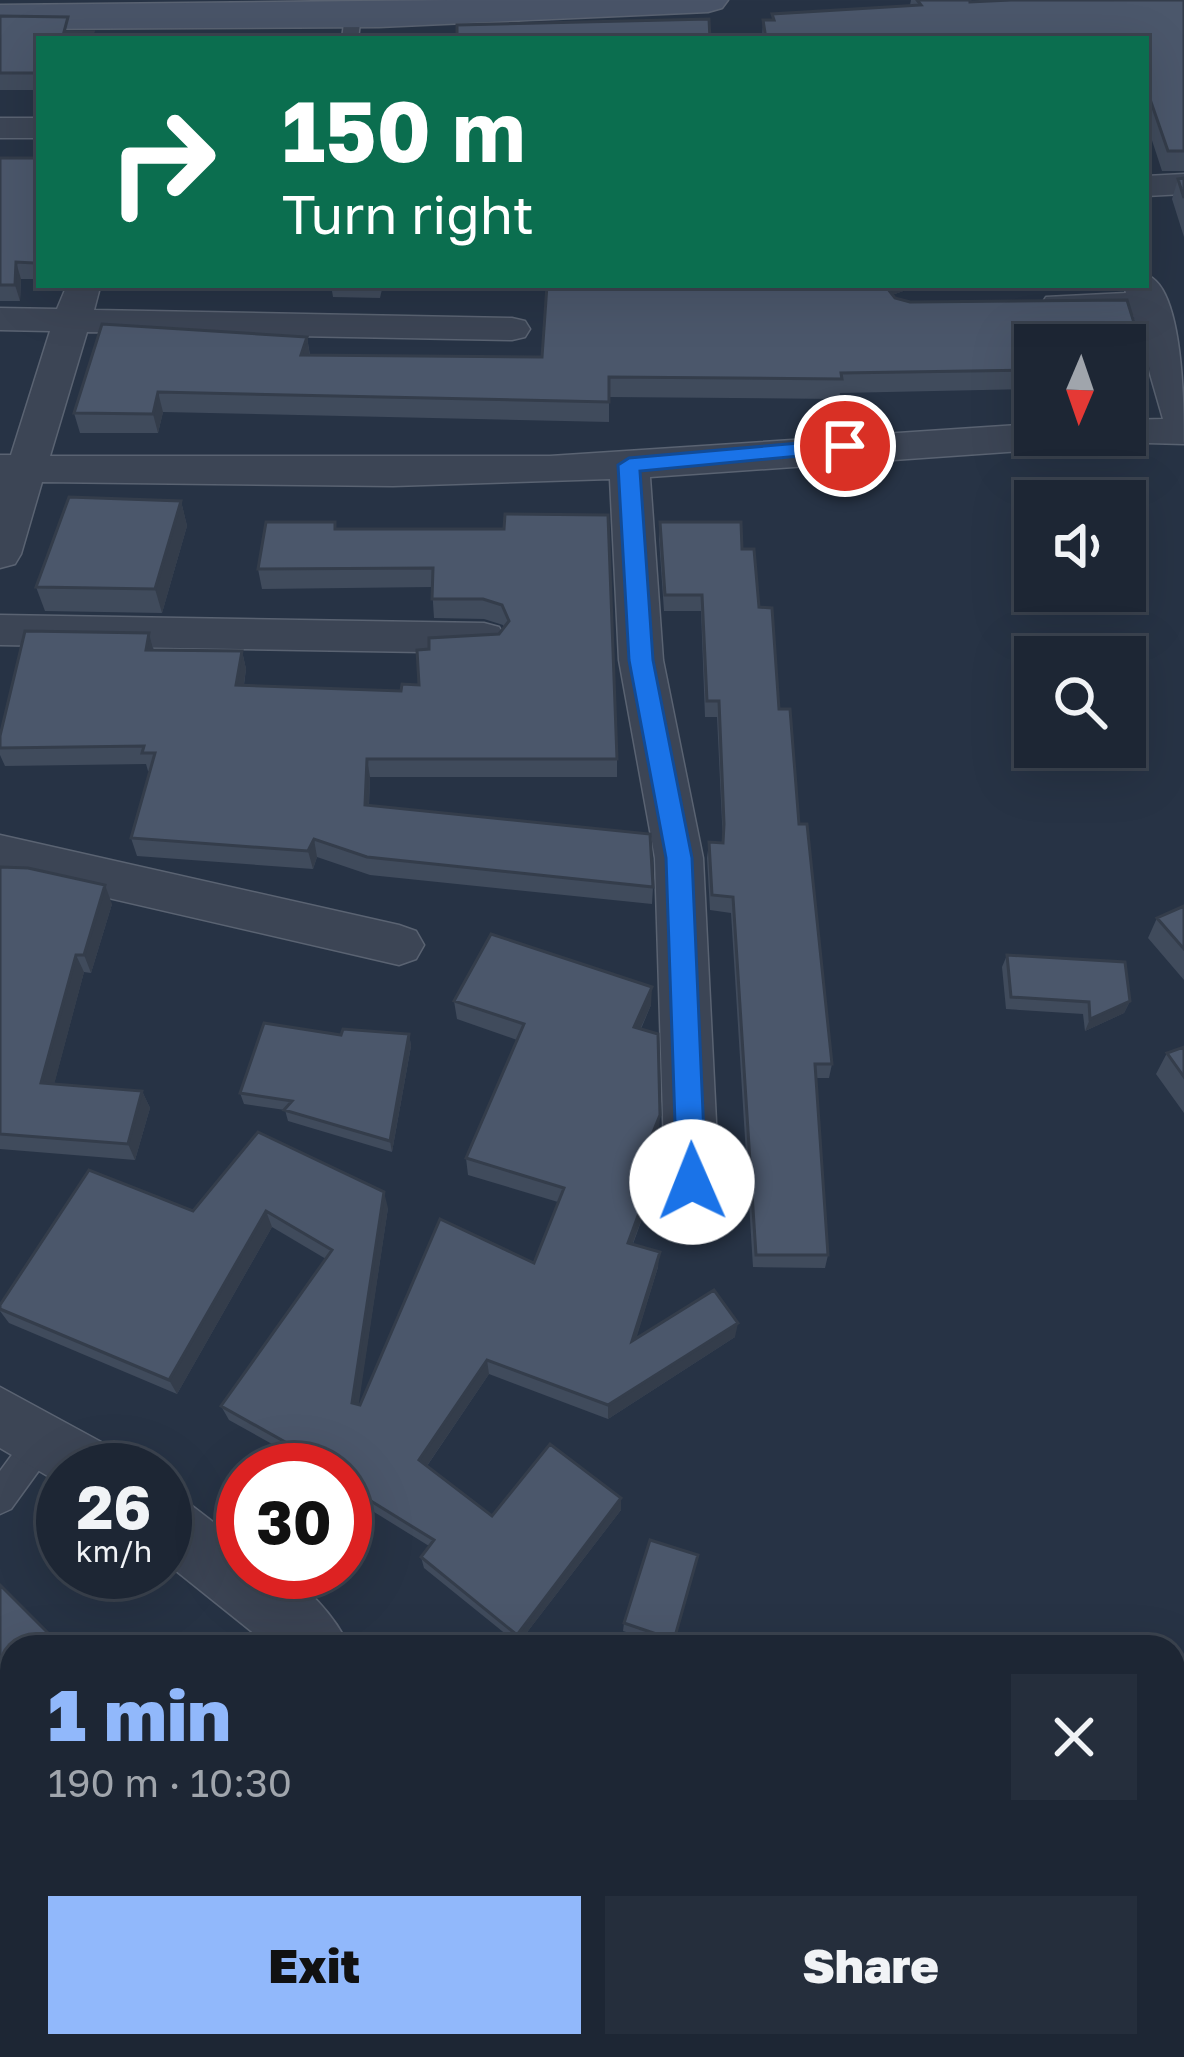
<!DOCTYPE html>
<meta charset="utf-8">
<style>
:root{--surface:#1d2634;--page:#252e3c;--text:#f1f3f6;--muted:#a0a5ac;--line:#3b434f;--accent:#91b8fb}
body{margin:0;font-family:"Golos Text",sans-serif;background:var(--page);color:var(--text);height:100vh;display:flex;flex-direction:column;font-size:45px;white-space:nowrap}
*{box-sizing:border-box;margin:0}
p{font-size:39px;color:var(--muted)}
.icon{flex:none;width:66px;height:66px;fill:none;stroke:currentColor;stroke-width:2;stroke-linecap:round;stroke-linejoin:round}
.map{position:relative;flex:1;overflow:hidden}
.panel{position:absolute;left:0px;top:1635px;width:1185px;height:423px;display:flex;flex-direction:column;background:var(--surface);border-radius:36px 36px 0 0;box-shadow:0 12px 48px #0002,0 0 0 3px var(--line)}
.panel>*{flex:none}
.hud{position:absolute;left:36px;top:36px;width:1113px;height:252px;border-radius:0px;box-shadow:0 12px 48px #0002,0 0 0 3px var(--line);background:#0b6e4f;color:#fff;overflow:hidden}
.needle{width:78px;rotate:182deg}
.fabs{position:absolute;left:1014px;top:324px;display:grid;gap:24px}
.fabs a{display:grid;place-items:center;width:132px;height:132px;border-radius:0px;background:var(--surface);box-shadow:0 12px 48px #0002,0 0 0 3px var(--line);font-size:60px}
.speed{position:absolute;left:36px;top:1443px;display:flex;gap:24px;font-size:60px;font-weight:700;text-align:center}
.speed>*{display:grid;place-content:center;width:156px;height:156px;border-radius:50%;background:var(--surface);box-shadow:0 12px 48px #0002,0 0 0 3px var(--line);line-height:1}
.speed small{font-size:30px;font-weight:400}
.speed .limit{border:18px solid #d22;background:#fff;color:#111}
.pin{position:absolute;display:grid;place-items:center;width:102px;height:102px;color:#fff;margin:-51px;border:6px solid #fff;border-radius:50%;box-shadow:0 3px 12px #0007}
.me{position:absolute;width:132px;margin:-66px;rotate:359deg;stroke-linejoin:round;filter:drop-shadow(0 0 9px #0008)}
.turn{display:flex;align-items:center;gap:42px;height:252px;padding:0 48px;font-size:54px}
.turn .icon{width:156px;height:156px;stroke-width:2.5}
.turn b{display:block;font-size:84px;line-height:102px}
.round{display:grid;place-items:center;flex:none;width:126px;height:126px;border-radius:0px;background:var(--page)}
.head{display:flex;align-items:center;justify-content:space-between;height:204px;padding:0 48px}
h1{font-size:72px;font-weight:800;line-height:90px;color:var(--accent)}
.cta{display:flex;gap:24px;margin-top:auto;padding:24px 48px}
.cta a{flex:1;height:138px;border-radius:0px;background:var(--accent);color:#111;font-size:48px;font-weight:800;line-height:138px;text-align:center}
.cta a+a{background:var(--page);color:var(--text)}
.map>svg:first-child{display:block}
</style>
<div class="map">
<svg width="1184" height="2057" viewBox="0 0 1184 2057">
<rect width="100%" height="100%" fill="#273345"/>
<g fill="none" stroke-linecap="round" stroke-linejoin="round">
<g stroke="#5a6372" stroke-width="3">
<path id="lane" d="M 353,10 L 361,15 L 358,39 L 342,39 L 345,15 Z
M 42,1425 L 53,1429 L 58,1440 L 53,1451 L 11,1509 L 0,1514 L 0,1471 L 31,1429 Z"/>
</g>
<g stroke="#5a6372" stroke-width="3">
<path id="street" d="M 0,118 L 39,118 L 39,138 L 0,138 Z
M 1184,174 L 1184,194 L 1146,196 L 1146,176 Z
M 1146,275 C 1184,286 1184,409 1184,444 L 1111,442 L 1107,435 L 1125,435 L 1125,420 L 1163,419 L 1133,315 L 1046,313 L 1041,305 L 1046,297 L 1126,293 L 1124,285 L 1146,285 Z
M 67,285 L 95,285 L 99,291 L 94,310 L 512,318 L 525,321 L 530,329 L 525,337 L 512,340 L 87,332 L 50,456 L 550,456 L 1035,424 L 1035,435 L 1085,435 L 1079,444 L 1065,448 L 650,477 L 663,660 L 703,858 L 719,1182 L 711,1199 L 692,1206 L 673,1199 L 665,1182 L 655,858 L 619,660 L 610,479 L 393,486 L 42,482 L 21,554 L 15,564 L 0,568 L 0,455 L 11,455 L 50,331 L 0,330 L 0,308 L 57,309 Z
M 0,615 L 484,623 L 499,627 L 506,638 L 499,649 L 484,653 L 0,645 Z
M 0,835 L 399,925 L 416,931 L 424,945 L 416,959 L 399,965 L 0,873 Z
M 0,1387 L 114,1449 L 123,1470 L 63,1470 L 63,1485 L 0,1448 Z
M 165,1494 L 187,1502 L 243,1545 L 243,1572 C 252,1572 264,1571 273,1572 C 303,1577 338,1621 349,1647 L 271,1647 L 165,1562 Z
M 648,2046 L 724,2046 L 729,2057 L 653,2057 Z"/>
</g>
<g stroke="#5a6372" stroke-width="3">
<path id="secondary" d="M 447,0 L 728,0 L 722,8 L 708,12 L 379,27 L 0,29 L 0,5 Z"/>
</g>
<use href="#lane" fill="#3c4555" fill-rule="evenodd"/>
<use href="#street" fill="#3c4555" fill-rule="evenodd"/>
<use href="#secondary" fill="#495468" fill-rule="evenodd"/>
</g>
<path fill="#404b5c" d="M 911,0 L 970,0 L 970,2 L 1184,0 L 1184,171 L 1162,171 L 1146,122 L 1146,39 L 762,39 L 763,20 L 772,20 L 772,14 L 910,5 Z
M 0,16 L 39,39 L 39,90 L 0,90 Z
M 0,158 L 39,158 L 39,279 L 21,279 L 20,301 L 0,301 Z
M 1184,178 L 1184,237 L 1172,199 L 1178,179 Z
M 331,285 L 383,285 L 380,298 L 333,297 Z
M 471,285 L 1109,285 L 1108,289 L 906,290 L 892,295 L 895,298 L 910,302 L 1127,300 L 1148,368 L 1141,388 L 1125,388 L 1125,345 L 1035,345 L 1035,389 L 840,393 L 839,399 L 609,397 L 609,422 L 163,412 L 158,433 L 80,433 L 74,413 L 102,324 L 307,337 L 310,355 L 542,357 L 547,287 Z
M 181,501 L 187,526 L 162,613 L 45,611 L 36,587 Z
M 660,522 L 742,549 L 759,607 L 779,709 L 799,824 L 832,1064 L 829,1078 L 816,1078 L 828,1255 L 825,1268 L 753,1267 L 731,913 L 710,910 L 707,858 L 709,842 L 723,843 L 717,717 L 705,717 L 701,611 L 664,611 L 659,539 Z
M 337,529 L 504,529 L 617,759 L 617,777 L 370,777 L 369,805 L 653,887 L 652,904 L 370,875 L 317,857 L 313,869 L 137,856 L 131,838 L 150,771 L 148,771 L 146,764 L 5,766 L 0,755 L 0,736 L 149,633 L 154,650 L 242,651 L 246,669 L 244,685 L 401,691 L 419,685 L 429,649 L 499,634 L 504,628 L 503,625 L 484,619 L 434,618 L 432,587 L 262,589 L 258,569 Z
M 0,867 L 112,904 L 91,973 L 84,972 L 54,1084 L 142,1091 L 150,1108 L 135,1160 L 0,1149 Z
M 1184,906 L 1184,980 L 1148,938 L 1157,918 Z
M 1007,955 L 1130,1001 L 1124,1013 L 1085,1031 L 1083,1014 L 1006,1009 L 1002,967 Z
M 454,1001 L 651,1005 L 641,1029 L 659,1132 L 652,1149 L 660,1169 L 633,1244 L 658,1267 L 636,1338 L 735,1337 L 608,1419 L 489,1374 L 427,1466 L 492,1516 L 621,1498 L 621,1510 L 518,1644 L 424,1568 L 421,1557 L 429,1546 L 345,1494 L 345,1470 L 310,1470 L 308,1464 L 229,1420 L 221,1406 L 326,1259 L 272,1227 L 177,1394 L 9,1323 L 0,1311 L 0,1305 L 193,1211 L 388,1208 L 358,1405 L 534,1263 L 558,1202 L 468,1175 L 466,1158 L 517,1040 L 457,1019 Z
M 409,1034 L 411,1046 L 392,1152 L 288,1121 L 285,1110 L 244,1104 L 240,1093 L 341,1035 Z
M 1184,1047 L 1184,1113 L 1156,1074 L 1167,1053 Z
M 698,1555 L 673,1647 L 623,1631 L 624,1623 Z
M 1182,1945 L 1184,2057 L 952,2057 L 962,2046 L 1173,2046 L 1173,1947 Z"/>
<path fill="#343d4b" d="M 39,249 L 39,278 L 34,263 Z
M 16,262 L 21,279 L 20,301 L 15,285 Z
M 889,285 L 907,285 L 906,290 L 889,296 L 884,308 Z
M 307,337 L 310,357 L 301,355 Z
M 158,392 L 163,412 L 158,433 L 153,414 Z
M 181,501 L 187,526 L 162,613 L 155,589 Z
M 149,633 L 154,652 L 146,650 Z
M 242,651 L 246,669 L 241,703 L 236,685 Z
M 367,759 L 370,777 L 368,823 L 365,805 Z
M 314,839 L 317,857 L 313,869 L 308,851 Z
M 105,885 L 112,904 L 91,973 L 84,955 Z
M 76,955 L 84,972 L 50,1100 L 41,1083 Z
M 652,987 L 651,1005 L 633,1045 L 634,1027 Z
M 1130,1001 L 1124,1013 L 1085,1031 L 1090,1019 Z
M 409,1034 L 411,1046 L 392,1152 L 390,1141 Z
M 142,1091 L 150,1108 L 135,1160 L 128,1144 Z
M 660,1115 L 659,1132 L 646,1163 L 647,1147 Z
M 661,1153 L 660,1169 L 627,1259 L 628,1243 Z
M 384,1192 L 388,1208 L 357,1416 L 352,1403 Z
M 266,1211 L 272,1227 L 177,1394 L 169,1380 Z
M 660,1252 L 658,1267 L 631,1356 L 632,1341 Z
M 738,1323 L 735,1337 L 608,1419 L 608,1405 Z
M 487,1360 L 489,1374 L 422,1473 L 419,1460 Z
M 621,1498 L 621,1510 L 518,1644 L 517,1635 Z
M 11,1725 L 12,1748 L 2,1758 L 0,1757 L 0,1736 Z
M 197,2046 L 207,2046 L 215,2057 L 205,2057 Z"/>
<path fill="#4b576b" stroke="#343d4b" stroke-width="3" d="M 917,0 L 970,0 L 970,2 L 1011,0 L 1184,0 L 1184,151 L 1168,151 L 1151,102 L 1146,102 L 1146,39 L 766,39 L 763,20 L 774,20 L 772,14 L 921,5 Z
M 0,16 L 68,17 L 64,32 L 93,32 L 90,39 L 39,39 L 39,73 L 0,73 Z
M 709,19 L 710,39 L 367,39 L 367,36 L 457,38 L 457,25 Z
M 0,158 L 39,158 L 39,249 L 34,263 L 16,262 L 15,285 L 0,285 Z
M 1184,178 L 1184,198 L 1178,179 Z
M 547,285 L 889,285 L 887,288 L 895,298 L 910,302 L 1127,300 L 1148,368 L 1125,368 L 1125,345 L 1035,345 L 1035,370 L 841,373 L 842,379 L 609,377 L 609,402 L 158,392 L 153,414 L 74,413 L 102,324 L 307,337 L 301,355 L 542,357 Z
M 69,497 L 181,501 L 155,589 L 36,587 Z
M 505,514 L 608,515 L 617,759 L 367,759 L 365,805 L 650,834 L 653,887 L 367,857 L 314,839 L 308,851 L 131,838 L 155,753 L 142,753 L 144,746 L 0,748 L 0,736 L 25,631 L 149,633 L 146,650 L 242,651 L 236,685 L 401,691 L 402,684 L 419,685 L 417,650 L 429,649 L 429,638 L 499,634 L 509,621 L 502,605 L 483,599 L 432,599 L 433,568 L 258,569 L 266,522 L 335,522 L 335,529 L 504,529 Z
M 660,522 L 741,522 L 742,549 L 754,549 L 759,607 L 772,608 L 779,709 L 790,709 L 799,824 L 807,824 L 832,1064 L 815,1064 L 828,1255 L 756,1255 L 733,897 L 712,895 L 709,842 L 723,843 L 724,824 L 719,701 L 707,701 L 702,595 L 665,595 Z
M 0,867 L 28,868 L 105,885 L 84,955 L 76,955 L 41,1083 L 142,1091 L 128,1144 L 0,1134 Z
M 1184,906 L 1184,949 L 1157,918 Z
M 491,934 L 652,987 L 634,1027 L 658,1034 L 660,1115 L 647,1147 L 661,1153 L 628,1243 L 660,1252 L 632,1341 L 714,1290 L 738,1323 L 608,1405 L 487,1360 L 419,1460 L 492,1516 L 550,1444 L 621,1498 L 517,1635 L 421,1557 L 434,1540 L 345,1485 L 345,1470 L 321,1470 L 306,1461 L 310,1456 L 221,1406 L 332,1250 L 266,1211 L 169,1380 L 0,1309 L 0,1305 L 89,1170 L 193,1211 L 258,1132 L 384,1192 L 352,1403 L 360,1405 L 440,1219 L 534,1263 L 564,1188 L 466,1158 L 524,1024 L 454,1001 Z
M 1007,955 L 1125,962 L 1130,1001 L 1090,1019 L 1089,1002 L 1011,997 Z
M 264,1023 L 341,1035 L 343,1029 L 409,1034 L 390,1141 L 284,1110 L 292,1101 L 240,1093 Z
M 1184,1047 L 1184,1077 L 1167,1053 Z
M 650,1540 L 698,1555 L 674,1640 L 624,1623 Z
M 0,1585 L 62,1647 L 12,1647 L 12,1726 L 11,1725 L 0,1736 Z
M 1182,1945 L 1184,1947 L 1184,2057 L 960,2057 L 969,2046 L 1173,2046 L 1173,1955 Z
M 34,2046 L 197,2046 L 205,2057 L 25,2057 Z
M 491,2046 L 514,2046 L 522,2057 L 480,2057 Z"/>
<path fill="#1a73e8" stroke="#114b97" stroke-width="3" d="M 845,439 L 856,446 L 853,451 L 640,471 L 653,660 L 692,858 L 706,1182 L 702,1191 L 692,1195 L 682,1191 L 677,1182 L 666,858 L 629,660 L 618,465 L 629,458 Z"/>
</svg>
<div class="fabs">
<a><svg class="needle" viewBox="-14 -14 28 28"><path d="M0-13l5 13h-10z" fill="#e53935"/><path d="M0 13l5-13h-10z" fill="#a0a5ac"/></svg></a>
<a><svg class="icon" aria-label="sound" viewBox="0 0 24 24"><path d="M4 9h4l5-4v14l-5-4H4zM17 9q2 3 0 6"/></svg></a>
<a><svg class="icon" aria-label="search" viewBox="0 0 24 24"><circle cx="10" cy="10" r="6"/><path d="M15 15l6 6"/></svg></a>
</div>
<div class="speed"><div>26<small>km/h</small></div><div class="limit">30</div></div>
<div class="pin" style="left:845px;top:446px;background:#d93025"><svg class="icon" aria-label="arrive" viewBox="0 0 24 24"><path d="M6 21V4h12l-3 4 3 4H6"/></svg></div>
<svg class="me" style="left:692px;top:1182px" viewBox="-20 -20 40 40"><circle r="19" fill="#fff"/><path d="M0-13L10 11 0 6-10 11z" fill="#1a73e8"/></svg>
<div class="hud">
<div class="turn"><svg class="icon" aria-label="right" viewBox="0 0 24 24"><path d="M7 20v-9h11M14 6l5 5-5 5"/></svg><div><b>150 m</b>Turn right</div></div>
</div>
<section class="panel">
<div class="head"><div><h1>1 min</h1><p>190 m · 10:30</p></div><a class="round"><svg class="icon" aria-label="close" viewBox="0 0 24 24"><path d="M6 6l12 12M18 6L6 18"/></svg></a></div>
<div class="cta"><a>Exit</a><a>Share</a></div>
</section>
</div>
